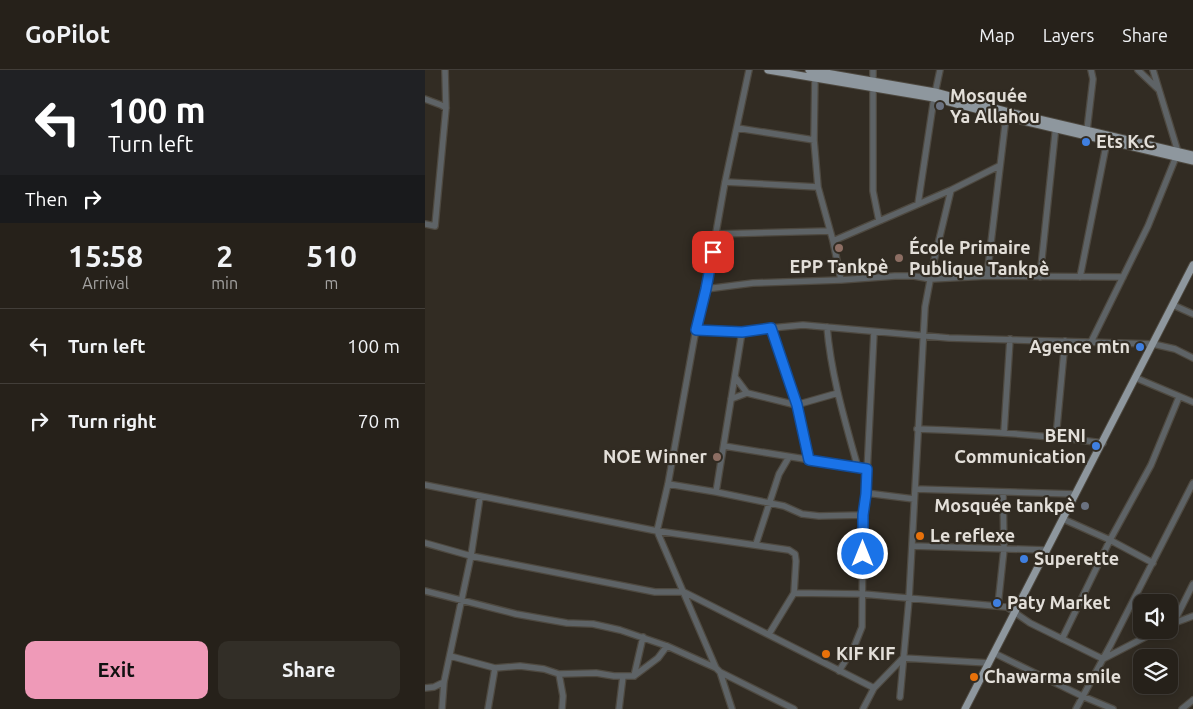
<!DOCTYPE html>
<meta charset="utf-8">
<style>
:root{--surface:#26211a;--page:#322e27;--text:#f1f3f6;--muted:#a4a3a2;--line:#423e39;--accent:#ef9ab8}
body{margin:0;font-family:Ubuntu,sans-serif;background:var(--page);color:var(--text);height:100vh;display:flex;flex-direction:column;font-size:19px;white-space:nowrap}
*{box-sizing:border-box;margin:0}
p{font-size:16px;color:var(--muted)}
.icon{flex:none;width:28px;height:28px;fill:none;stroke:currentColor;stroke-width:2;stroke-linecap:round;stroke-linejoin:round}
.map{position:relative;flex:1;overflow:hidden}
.panel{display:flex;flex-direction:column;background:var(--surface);width:425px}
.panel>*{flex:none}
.guide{background:#202124;color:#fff;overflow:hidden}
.buttons{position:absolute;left:708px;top:524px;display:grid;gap:10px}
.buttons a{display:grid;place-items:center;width:45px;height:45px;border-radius:10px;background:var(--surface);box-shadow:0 2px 12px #0003,0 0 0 1px var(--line);font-size:25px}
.pin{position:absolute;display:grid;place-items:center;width:42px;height:42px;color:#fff;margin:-21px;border-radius:10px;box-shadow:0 2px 8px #0006}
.me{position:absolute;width:55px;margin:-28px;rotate:0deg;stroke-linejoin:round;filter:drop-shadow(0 0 4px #0008)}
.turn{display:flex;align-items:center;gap:18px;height:105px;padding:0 25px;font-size:22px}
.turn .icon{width:65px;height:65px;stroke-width:2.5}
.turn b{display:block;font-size:35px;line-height:42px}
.then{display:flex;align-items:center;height:48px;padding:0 25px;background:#0003;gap:10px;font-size:19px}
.eta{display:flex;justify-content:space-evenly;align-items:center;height:85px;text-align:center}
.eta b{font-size:30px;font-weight:700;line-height:35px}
.primary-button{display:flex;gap:10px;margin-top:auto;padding:10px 25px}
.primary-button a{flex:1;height:58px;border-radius:10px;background:var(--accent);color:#111;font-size:20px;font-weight:700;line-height:58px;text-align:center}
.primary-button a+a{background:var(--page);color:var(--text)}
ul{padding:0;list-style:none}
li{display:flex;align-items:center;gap:15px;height:75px;padding:0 25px;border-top:1px solid var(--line)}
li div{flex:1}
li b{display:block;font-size:19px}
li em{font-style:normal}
header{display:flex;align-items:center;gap:30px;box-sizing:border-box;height:70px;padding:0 25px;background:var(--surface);border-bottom:1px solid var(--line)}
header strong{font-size:24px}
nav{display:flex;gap:28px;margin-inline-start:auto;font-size:18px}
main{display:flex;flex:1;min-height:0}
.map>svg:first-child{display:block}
</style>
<header>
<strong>GoPilot</strong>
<nav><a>Map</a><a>Layers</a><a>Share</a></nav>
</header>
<main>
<section class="panel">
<div class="guide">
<div class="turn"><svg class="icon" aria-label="left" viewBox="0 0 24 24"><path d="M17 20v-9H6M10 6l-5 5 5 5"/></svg><div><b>100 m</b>Turn left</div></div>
<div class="then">Then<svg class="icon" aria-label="right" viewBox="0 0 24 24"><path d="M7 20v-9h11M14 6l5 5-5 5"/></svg></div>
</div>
<div class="eta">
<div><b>15:58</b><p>Arrival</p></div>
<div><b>2</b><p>min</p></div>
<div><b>510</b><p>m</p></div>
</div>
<ul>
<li><svg class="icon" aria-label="left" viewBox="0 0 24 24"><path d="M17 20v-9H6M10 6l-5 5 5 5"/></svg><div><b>Turn left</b></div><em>100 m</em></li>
<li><svg class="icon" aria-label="right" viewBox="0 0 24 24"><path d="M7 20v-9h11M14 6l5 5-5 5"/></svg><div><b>Turn right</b></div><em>70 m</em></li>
</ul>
<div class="primary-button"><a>Exit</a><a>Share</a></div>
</section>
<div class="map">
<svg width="768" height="639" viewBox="0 0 768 639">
<rect width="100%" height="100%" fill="#322c23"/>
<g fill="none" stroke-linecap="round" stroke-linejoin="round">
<g stroke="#4e4940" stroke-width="8">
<path id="minor" d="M 448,0 L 448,121 L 454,151
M 713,0 L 733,19
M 390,5 L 389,70 L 393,117 L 408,171 L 416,210
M 0,29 L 16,35 L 21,38
M 312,58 L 389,70
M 662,60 L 668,9 L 666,0
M 300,112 L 393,117
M 493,134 L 509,28 L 515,0
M 0,154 L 10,156 L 21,38 L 20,0
M 291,164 L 405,161
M 408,171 L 526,120 L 574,96
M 562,206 L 581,47
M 615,207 L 631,55
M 655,207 L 682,71
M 281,219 L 328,213 L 416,210 L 470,206 L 489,206 L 506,209 L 562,206 L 698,207
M 748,235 L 768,244
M 402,257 C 406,305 420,351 433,398
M 346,258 L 378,255 L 524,268 L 728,274 L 750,279 L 768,288
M 271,259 L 317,262 L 346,258 L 371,335 L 384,390
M 666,272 L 723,156 L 753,82 L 728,0
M 310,307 L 322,323
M 711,308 L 768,332
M 306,329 L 322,323 L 371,335 L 413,323
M 492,359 C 555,361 616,364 678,373
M 579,362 L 585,269
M 631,367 L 640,271
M 299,376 L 442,399
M 243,414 L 291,422 L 359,436 L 377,444 L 394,446 L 438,445
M 0,415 L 232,461 L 364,480 L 370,484 L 371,491 L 369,523 L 344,564
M 490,419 L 650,424
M 291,422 L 317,262
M 441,423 L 489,429
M 638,449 L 685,470 L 728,493
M 0,473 L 46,486 L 230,522 L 259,522 L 449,618 L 438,639
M 331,474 L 354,404 L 364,387
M 487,476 L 621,480
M 0,521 L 91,544 L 142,553 L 168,554 L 195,560 L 242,576 L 291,598
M 369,523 L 438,524 L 582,537 L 605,553 L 678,589 L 734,560
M 573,535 L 579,479 L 578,422
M 748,554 L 768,514
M 744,555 L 768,546
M 637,569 L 685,470 L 726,395 L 754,327
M 569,583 L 657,626 L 688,639
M 25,586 L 70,598 L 95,596 L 119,599 L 134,604 L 171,603 L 189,606 L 209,606 L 233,588 L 242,576
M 414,601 L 429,577 L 437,557 L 438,445 L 441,423 L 449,262
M 295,602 L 369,639
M 134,604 L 138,626 L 137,639
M 209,606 L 218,567
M 0,618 L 9,617 L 19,612
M 449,618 L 478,588 L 564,593
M 475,627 L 484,529 L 500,237 L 508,195 L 526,120
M 17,639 L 19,612 L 46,486 L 55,427
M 63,639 L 70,598
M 194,639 L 198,606
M 307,639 L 295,602 L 291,598 L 232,461 L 243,414 L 271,259 L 281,219 L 300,112 L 324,0
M 651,639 L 686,574 L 768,413
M 757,639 L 768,630"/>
</g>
<g stroke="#4e4940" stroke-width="9">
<path id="major" d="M 343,0 L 509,28 L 581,47 L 768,91
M 384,0 L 510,22 L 580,41 L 768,85
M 540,639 L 768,195"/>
</g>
<use href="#minor" stroke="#5e6366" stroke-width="5.5"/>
<use href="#major" stroke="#8e979e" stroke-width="7"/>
</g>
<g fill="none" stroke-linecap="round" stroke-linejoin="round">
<g stroke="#114b97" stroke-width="12">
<path id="route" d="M 288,182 L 281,219 L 271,260 L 317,262 L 346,258 L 372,335 L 384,390 L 442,399 L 441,424 L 438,445 L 438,484"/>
</g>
<use href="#route" stroke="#1a73e8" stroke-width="9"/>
</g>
<g fill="#6b7280" stroke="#322c23" stroke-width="2">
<circle cx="515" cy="36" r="5"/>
<circle cx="660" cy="436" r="5"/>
</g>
<g fill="#3f7fe0" stroke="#322c23" stroke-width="2">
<circle cx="661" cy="72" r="5"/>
<circle cx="715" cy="277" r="5"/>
<circle cx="671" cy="376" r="5"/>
<circle cx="599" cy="489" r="5"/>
<circle cx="572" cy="533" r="5"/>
</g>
<g fill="#8d6e63" stroke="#322c23" stroke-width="2">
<circle cx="414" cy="178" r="5"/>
<circle cx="474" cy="188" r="5"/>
<circle cx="292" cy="387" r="5"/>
</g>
<g fill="#e8710a" stroke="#322c23" stroke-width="2">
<circle cx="495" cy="466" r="5"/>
<circle cx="401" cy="584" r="5"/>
<circle cx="549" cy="607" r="5"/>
</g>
<g text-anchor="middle" stroke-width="4.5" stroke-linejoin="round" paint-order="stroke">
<g font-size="18" font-weight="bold" fill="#e3dfd9" stroke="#322c23" text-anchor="start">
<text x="525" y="32">Mosquée<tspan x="525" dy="21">Ya Allahou</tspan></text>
<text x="671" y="78">Ets K.C</text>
<text x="484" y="184">École Primaire<tspan x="484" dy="21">Publique Tankpè</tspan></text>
<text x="414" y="203" text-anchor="middle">EPP Tankpè</text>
<text x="705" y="283" text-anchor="end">Agence mtn</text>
<text x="661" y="372" text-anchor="end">BENI<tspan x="661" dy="21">Communication</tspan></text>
<text x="282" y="393" text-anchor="end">NOE Winner</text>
<text x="650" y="442" text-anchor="end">Mosquée tankpè</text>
<text x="505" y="472">Le reflexe</text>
<text x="609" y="495">Superette</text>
<text x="582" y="539">Paty Market</text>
<text x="411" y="590">KIF KIF</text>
<text x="559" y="613">Chawarma smile</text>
</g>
</g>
</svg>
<div class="buttons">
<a><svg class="icon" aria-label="sound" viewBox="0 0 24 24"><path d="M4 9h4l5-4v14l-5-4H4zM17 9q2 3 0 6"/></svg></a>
<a><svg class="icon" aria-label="layers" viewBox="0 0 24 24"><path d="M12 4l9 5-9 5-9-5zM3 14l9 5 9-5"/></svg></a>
</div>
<div class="pin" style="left:288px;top:182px;background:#d93025"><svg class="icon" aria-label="arrive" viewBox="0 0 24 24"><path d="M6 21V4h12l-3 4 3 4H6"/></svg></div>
<svg class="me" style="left:438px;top:484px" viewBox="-20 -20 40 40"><circle r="17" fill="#1a73e8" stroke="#fff" stroke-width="3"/><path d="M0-11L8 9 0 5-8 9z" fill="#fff"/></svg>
</div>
</main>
